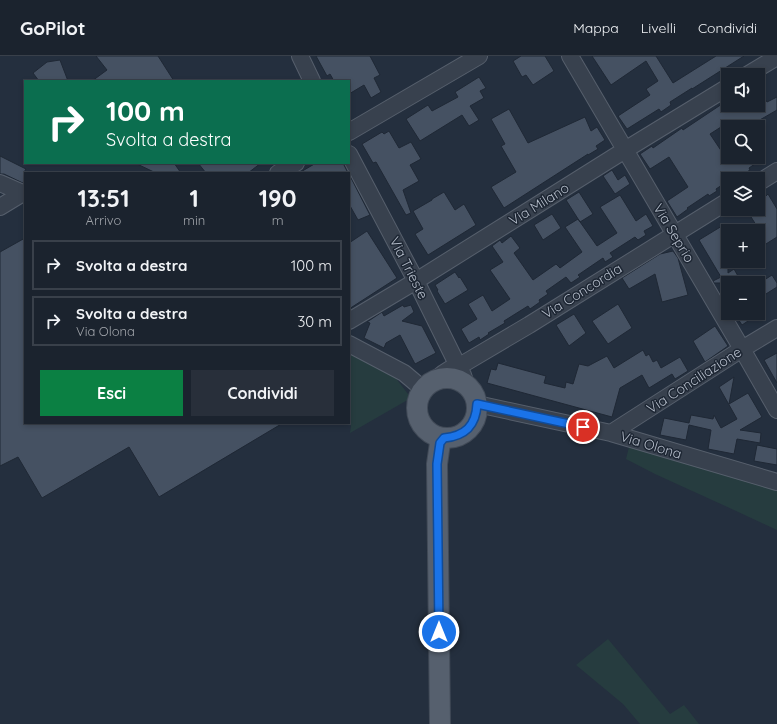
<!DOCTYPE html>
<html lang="it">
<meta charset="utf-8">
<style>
:root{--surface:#1b232e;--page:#282f3a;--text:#f1f3f6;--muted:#a0a4aa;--line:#39404a;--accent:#0b8043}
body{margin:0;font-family:Quicksand,sans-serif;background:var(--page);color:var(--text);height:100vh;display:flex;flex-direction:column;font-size:15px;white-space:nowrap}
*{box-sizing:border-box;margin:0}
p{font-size:13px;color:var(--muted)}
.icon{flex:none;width:22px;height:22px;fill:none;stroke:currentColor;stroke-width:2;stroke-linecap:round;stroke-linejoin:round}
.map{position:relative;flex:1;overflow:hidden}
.side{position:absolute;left:24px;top:116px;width:326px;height:252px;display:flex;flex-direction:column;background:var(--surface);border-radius:0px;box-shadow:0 2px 6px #0003,0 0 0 1px var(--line)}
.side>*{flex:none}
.hud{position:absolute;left:24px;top:24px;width:326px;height:84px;border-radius:0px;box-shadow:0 2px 6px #0003,0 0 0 1px var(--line);background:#0b6e4f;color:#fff;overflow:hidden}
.controls{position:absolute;left:721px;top:12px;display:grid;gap:8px}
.controls a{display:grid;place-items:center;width:44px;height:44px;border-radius:0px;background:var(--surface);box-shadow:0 2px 6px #0003,0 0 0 1px var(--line);font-size:20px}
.pin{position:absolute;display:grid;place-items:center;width:34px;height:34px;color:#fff;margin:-17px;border:2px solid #fff;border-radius:50%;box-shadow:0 1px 4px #0007}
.me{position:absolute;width:44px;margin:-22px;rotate:0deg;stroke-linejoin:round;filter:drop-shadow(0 0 3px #0008)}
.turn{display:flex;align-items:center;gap:14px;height:84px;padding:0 16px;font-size:18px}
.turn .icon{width:52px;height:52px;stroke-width:2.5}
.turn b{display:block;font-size:28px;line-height:34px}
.eta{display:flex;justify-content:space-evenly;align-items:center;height:68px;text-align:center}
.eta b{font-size:24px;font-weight:700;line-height:28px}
.button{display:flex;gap:8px;margin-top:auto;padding:8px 16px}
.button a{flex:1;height:46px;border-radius:0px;background:var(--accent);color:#fff;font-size:16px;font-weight:700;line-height:46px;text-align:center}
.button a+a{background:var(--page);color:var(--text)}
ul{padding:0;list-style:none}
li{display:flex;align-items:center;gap:12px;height:50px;margin:0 8px 6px;padding:0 8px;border:2px solid var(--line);border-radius:0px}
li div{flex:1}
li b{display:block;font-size:15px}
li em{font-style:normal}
header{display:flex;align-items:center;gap:24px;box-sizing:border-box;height:56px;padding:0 20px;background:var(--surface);border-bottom:1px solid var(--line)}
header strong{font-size:19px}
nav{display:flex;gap:22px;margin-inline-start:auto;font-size:14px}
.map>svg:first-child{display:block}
</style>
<header>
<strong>GoPilot</strong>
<nav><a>Mappa</a><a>Livelli</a><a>Condividi</a></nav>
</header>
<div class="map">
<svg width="777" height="668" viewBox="0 0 777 668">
<rect width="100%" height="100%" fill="#242f3e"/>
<path fill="#263c3f" d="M 349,298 L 395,321 L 411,342 L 350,377 L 351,370 L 349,366 Z
M 629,391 L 705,412 L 777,433 L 777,474 L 734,454 L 655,418 L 626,403 Z
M 608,583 L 670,658 L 684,649 L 699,668 L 640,668 L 623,648 L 576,609 Z"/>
<path fill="#455162" stroke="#1f2835" d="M 96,0 L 158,0 L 174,25 L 92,25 L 107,14 Z
M 316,0 L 370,0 L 380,19 L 374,22 L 381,36 L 371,42 L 364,29 L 349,38 L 349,25 L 334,25 L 330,18 L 327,20 Z
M 521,0 L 545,0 L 554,15 L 533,29 L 526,19 L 522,21 L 513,5 Z
M 592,0 L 656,0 L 673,27 L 716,0 L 744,0 L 692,33 L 692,32 L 670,46 L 671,49 L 661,56 L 659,53 L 627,73 L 618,60 L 650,39 L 646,33 L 658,25 L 646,5 L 611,29 Z
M 60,4 L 68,25 L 39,25 L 33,17 L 47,6 Z
M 479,21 L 486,32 L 480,35 L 484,42 L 470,50 L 479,64 L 469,70 L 462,59 L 420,85 L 406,63 L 428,49 L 432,55 L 458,41 L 455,36 Z
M 758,32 L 767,46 L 777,41 L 777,54 L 758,65 L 762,71 L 736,71 L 732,64 L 710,78 L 724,99 L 721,101 L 725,101 L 729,107 L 737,101 L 765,101 L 749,112 L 750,114 L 742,119 L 740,117 L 731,123 L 728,123 L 728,125 L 716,133 L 717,135 L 709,140 L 708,138 L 687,152 L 688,153 L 677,161 L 667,145 L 688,131 L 669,101 L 650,113 L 640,98 L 652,90 L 653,92 L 682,72 L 683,74 L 728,44 L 728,49 L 758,49 Z
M 509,53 L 528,87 L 585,61 L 591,75 L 597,71 L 605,84 L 596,90 L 598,93 L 588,99 L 588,98 L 504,152 L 491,131 L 516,116 L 501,90 L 505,88 L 491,63 Z
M 389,75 L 399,92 L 411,86 L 421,103 L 410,109 L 419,125 L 403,134 L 411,157 L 406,159 L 376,106 L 373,107 L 362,88 L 382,76 L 384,78 Z
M 0,100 L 26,113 L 24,116 L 25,128 L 4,118 L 0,118 Z
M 135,107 L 174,107 L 181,117 L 156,117 Z
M 198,107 L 261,107 L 248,117 L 206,117 Z
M 316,107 L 343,107 L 348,117 L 299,117 Z
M 612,114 L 618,124 L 625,119 L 630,128 L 615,138 L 603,120 Z
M 349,118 L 370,159 L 358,164 L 349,148 Z
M 444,136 L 455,154 L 464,148 L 476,169 L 428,199 L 415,178 L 423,173 L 413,155 L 432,144 L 432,143 Z
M 579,136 L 593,158 L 580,166 L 566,144 Z
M 768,138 L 777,153 L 777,181 L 758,193 L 758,172 L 746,153 L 758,153 L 758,143 L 764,142 Z
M 620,139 L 636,165 L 646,158 L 653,170 L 644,175 L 646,179 L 638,184 L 635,181 L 610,197 L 613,201 L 605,206 L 603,202 L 578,219 L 580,221 L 571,227 L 566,221 L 546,235 L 548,238 L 539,244 L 540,246 L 530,253 L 528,250 L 504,265 L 505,267 L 488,277 L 489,278 L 480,284 L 479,281 L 469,287 L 461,273 L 477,263 L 468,248 L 483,239 L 492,255 L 510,243 L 490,214 L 503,206 L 492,190 L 500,184 L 502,187 L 511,180 L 520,192 L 514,197 L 533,224 L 556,208 L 560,212 L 582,196 L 565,171 L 578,163 L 597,190 L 617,177 L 600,151 Z
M 552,158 L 561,172 L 543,184 L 534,169 Z
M 722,170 L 728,180 L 728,217 L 734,213 L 742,227 L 728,227 L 728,233 L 724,227 L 714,227 L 713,225 L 721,221 L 699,184 Z
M 367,175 L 397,222 L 349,253 L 349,187 Z
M 25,182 L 25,367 L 283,367 L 159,441 L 129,391 L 42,442 L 18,401 L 0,410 L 0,196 Z
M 673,195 L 678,202 L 688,239 L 662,246 L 655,218 L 629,233 L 622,222 L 660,198 Z
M 455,216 L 459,222 L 460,221 L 468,234 L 445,248 L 437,235 L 438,234 L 435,229 Z
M 772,219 L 777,227 L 777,231 L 758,243 L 758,228 Z
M 618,248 L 632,272 L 608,288 L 592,265 Z
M 403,249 L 404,251 L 411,249 L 414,256 L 402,265 L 422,270 L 436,297 L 415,308 L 400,279 L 386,287 L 384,292 L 364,282 L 370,267 L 367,266 L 382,256 L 384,260 Z
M 734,257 L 760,257 L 742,269 Z
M 574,258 L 586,277 L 569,290 L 556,269 Z
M 715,270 L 728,290 L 705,306 L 693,285 Z
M 643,294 L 646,300 L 649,298 L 653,306 L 657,304 L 661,312 L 680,301 L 688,315 L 675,323 L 672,318 L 649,332 L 642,319 L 620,332 L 612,361 L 487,327 L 491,313 L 496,314 L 498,307 L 546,320 L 544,327 L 565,332 L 566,326 L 573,328 L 579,308 L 588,310 L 607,300 L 614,312 Z
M 777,297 L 777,327 L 764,304 Z
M 734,321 L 729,348 L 748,337 L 762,361 L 740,374 L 761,377 L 760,387 L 737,383 L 734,398 L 708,393 L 711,374 L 689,369 L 686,384 L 660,379 L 664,362 L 689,367 L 691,359 L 713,363 L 714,359 L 721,372 L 737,363 L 719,331 Z
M 757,389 L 777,393 L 777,409 L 754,405 Z"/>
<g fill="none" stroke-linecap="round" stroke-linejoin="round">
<g stroke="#565f6c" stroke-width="18">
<path id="minor" d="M 300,0 L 312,25
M 570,0 L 742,293 L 777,354
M 747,19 L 777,1
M 349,76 L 479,0
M 349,98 L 416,225 L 455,304 L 463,319 L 466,328
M 278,117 L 296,107
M 0,127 L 25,138
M 758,127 L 777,115
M 0,151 L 23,137
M 349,265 L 416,225 L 625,94 L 728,31
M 349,288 L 404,317 L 423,333
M 436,323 C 444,316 452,310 463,308 L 529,269 L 728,145
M 477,348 L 611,377 L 777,426
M 611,377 L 742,293 L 777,272"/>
</g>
<g stroke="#414a57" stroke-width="22">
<path id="major" d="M417 352a30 30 0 1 1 60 0a30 30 0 1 1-60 0Z
M 440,668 L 437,408 L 440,387 L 444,382"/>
</g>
<use href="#minor" stroke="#38414e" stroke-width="16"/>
<use href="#major" stroke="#56606e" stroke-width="20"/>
</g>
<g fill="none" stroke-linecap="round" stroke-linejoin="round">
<g stroke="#114b97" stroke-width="10">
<path id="route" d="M 439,576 L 437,408 L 440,387 L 444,382 C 465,380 476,370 477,348 L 583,371"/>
</g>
<use href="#route" stroke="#1a73e8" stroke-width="7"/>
</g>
<g text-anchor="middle" stroke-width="3" stroke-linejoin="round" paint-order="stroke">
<g font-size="14" fill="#b4bcc9" stroke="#1d2633">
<text transform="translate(539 148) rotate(-32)" y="5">Via Milano</text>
<text transform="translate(674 177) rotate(59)" y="5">Via Seprio</text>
<text transform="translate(409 212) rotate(63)" y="5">Via Trieste</text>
<text transform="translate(582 235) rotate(-32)" y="5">Via Concordia</text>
<text transform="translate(694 324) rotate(-33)" y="5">Via Conciliazione</text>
<text transform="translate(651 389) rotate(17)" y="5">Via Olona</text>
</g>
</g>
</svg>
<div class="controls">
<a><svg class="icon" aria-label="sound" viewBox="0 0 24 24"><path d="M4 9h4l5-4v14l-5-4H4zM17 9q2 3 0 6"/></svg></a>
<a><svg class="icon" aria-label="search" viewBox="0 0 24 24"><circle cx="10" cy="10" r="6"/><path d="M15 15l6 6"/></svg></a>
<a><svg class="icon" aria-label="layers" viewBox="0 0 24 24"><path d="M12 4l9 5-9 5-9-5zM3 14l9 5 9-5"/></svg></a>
<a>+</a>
<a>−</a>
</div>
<div class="pin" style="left:583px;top:371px;background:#d93025"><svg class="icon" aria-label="arrive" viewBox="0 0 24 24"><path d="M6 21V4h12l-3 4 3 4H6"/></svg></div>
<svg class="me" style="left:439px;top:576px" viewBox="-20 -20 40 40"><circle r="17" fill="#1a73e8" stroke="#fff" stroke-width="3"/><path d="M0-11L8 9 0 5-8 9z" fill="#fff"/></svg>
<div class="hud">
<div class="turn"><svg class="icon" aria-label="right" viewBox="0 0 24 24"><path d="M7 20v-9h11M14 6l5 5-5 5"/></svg><div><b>100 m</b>Svolta a destra</div></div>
</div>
<section class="side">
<div class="eta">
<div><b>13:51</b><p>Arrivo</p></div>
<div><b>1</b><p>min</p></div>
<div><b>190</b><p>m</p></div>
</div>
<ul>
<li><svg class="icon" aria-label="right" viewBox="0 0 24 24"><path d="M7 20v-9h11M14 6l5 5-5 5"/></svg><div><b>Svolta a destra</b></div><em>100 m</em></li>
<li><svg class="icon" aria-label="right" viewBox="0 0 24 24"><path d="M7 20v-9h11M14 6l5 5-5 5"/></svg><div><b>Svolta a destra</b><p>Via Olona</p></div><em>30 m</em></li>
</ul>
<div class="button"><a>Esci</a><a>Condividi</a></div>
</section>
</div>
